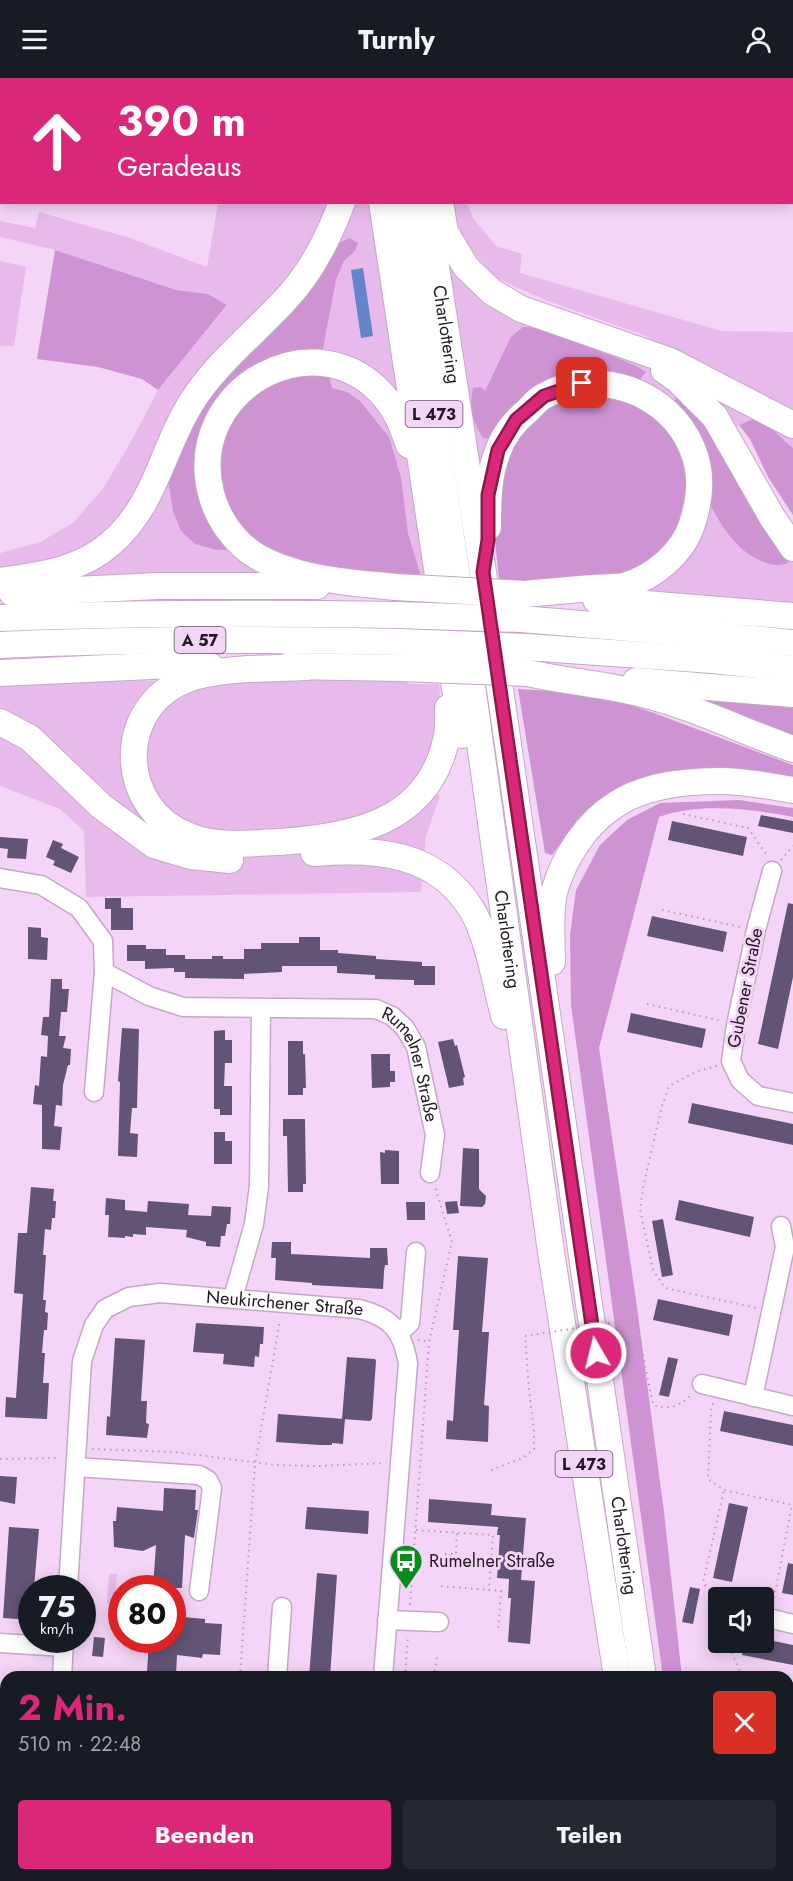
<!DOCTYPE html>
<html lang="de">
<meta charset="utf-8">
<style>
:root{--surface:#171b24;--page:#242831;--text:#f1f3f6;--muted:#9ea1a6;--accent:#db2777}
body{margin:0;font-family:Jost,sans-serif;background:var(--page);color:var(--text);height:100vh;display:flex;flex-direction:column;font-size:22px;white-space:nowrap}
*{box-sizing:border-box;margin:0}
p{font-size:20px;color:var(--muted)}
.icon{flex:none;width:33px;height:33px;fill:none;stroke:currentColor;stroke-width:2;stroke-linecap:round;stroke-linejoin:round}
.map{position:relative;flex:1;overflow:hidden}
.details{position:absolute;left:0px;top:1593px;width:794px;height:210px;display:flex;flex-direction:column;background:var(--surface);border-radius:18px 18px 0 0;box-shadow:0 3px 15px #0003}
.details>*{flex:none}
.guide{position:absolute;left:0px;top:0px;width:794px;height:126px;box-shadow:0 3px 15px #0003;background:#db2777;color:#fff;overflow:hidden}
.fabs{position:absolute;left:708px;top:1509px;display:grid;gap:12px}
.fabs a{display:grid;place-items:center;width:66px;height:66px;border-radius:6px;background:var(--surface);box-shadow:0 3px 15px #0003;font-size:30px}
.speed{position:absolute;left:18px;top:1497px;display:flex;gap:12px;font-size:30px;font-weight:700;text-align:center}
.speed>*{display:grid;place-content:center;width:78px;height:78px;border-radius:50%;background:var(--surface);box-shadow:0 3px 15px #0003;line-height:1}
.speed small{font-size:15px;font-weight:400}
.speed .limit{border:9px solid #d22;background:#fff;color:#111}
.pin{position:absolute;display:grid;place-items:center;width:51px;height:51px;color:#fff;margin:-26px;border-radius:12px;box-shadow:0 3px 9px #0006}
.me{position:absolute;width:66px;margin:-33px;rotate:352deg;stroke-linejoin:round;filter:drop-shadow(0 0 4px #0008)}
.turn{display:flex;align-items:center;gap:21px;height:126px;padding:0 18px;font-size:27px}
.turn .icon{width:78px;height:78px;stroke-width:2.5}
.turn b{display:block;font-size:42px;line-height:51px}
.round{display:grid;place-items:center;flex:none;width:63px;height:63px;border-radius:6px;background:var(--page)}
.headline{display:flex;align-items:center;justify-content:space-between;height:102px;padding:0 18px}
h1{font-size:36px;font-weight:700;line-height:45px;color:var(--accent)}
.primary-button{display:flex;gap:12px;margin-top:auto;padding:12px 18px}
.primary-button a{flex:1;height:69px;border-radius:6px;background:var(--accent);color:#fff;font-size:24px;font-weight:700;line-height:69px;text-align:center}
.primary-button a+a{background:var(--page);color:var(--text)}
header{display:flex;justify-content:space-between;align-items:center;height:78px;padding:0 18px;background:var(--surface);font-size:27px;font-weight:700}
.map>svg:first-child{display:block}
</style>
<header><svg class="icon" aria-label="menu" viewBox="0 0 24 24"><path d="M4 6h16M4 12h16M4 18h16"/></svg>Turnly<svg class="icon" aria-label="person" viewBox="0 0 24 24"><circle cx="12" cy="8" r="4"/><path d="M4 21q1-7 8-7t8 7"/></svg></header>
<div class="map">
<svg width="793" height="1803" viewBox="0 0 793 1803">
<rect width="100%" height="100%" fill="#f5d5f7"/>
<path fill="#eac6ec" d="M 540,0 L 745,0 L 558,2 Z
M 31,1797 L 151,1797 L 151,1803 L 30,1803 Z"/>
<path fill="#e8baeb" d="M 218,125 L 330,125 L 307,172 L 285,203 L 258,234 L 197,296 L 176,324 L 162,354 L 144,400 L 125,432 L 103,458 L 77,474 L 0,496 L 0,475 L 40,464 L 73,445 L 104,409 L 133,360 L 158,312 L 227,228 L 208,216 L 176,212 L 55,172 L 0,159 L 0,143 L 35,150 L 39,134 L 130,160 L 207,189 Z
M 348,125 L 371,125 L 400,322 L 338,284 L 212,433 L 287,496 L 62,500 L 89,489 L 175,376 L 206,437 L 198,414 L 195,385 L 203,351 L 259,287 L 293,273 L 323,271 L 336,202 L 344,183 L 355,173 L 358,165 L 293,230 L 273,254 L 243,274 Z
M 450,125 L 467,125 L 473,140 L 496,168 L 522,176 L 520,195 L 722,253 L 793,254 L 793,333 L 643,257 L 545,222 L 498,201 L 476,178 L 462,156 Z
M 442,154 L 456,183 L 631,280 L 793,353 L 793,370 L 785,362 L 753,341 L 739,347 L 723,359 L 793,475 L 793,528 L 628,514 L 482,422 Z
M 0,183 L 26,189 L 14,268 L 0,268 Z
M 329,297 L 345,301 L 383,331 L 410,383 L 429,498 L 421,498 L 408,455 L 401,399 L 347,314 L 331,310 Z
M 229,599 L 407,602 L 408,606 L 439,606 L 441,628 L 431,676 L 415,703 L 440,718 L 426,758 L 421,814 L 86,819 L 84,753 L 60,731 L 0,708 L 0,601 L 17,600 L 204,604 Z
M 109,1496 L 117,1496 L 115,1526 L 107,1525 Z"/>
<path fill="#ce93d3" d="M 349,160 L 358,165 L 355,173 L 344,183 L 336,202 L 323,271 L 293,273 L 259,287 L 203,351 L 195,385 L 198,414 L 206,437 L 227,472 L 217,472 L 195,466 L 181,453 L 173,433 L 168,401 L 189,346 L 243,274 L 273,254 L 294,230 L 337,166 Z
M 55,172 L 176,212 L 208,216 L 227,227 L 158,312 L 142,301 L 98,289 L 37,281 Z
M 523,249 C 550,250 574,264 599,273 C 616,280 631,284 646,294 L 637,305 L 602,297 L 493,361 L 483,360 C 472,342 469,330 473,310 L 481,309 L 485,313 L 511,259 Z
M 292,297 L 329,297 L 332,310 L 347,314 L 360,323 L 389,359 L 401,399 L 408,455 L 421,498 L 320,489 L 283,478 L 262,467 L 248,455 L 232,436 L 225,422 L 219,376 L 230,341 L 255,314 Z
M 591,311 L 646,327 L 689,378 L 691,422 L 666,473 L 617,502 L 500,510 L 493,444 L 502,375 L 541,328 Z
M 685,318 L 695,328 L 788,475 L 788,485 C 778,489 771,487 762,483 C 713,465 689,374 672,328 L 676,320 Z
M 753,341 L 765,345 L 793,370 L 793,437 L 768,399 L 750,361 L 739,347 Z
M 518,611 L 568,614 L 605,618 L 654,635 L 793,687 L 793,705 L 651,699 L 607,717 L 579,740 L 552,777 L 545,775 Z
M 663,615 L 793,630 L 793,667 Z
M 739,722 L 793,730 L 793,739 C 752,731 699,724 659,739 L 599,970 L 636,1222 L 664,1434 L 682,1599 L 663,1599 L 571,927 L 570,857 L 576,812 L 600,767 L 627,742 L 660,725 Z"/>
<path fill="#6485ca" d="M 363,190 L 373,258 L 361,260 L 351,192 Z"/>
<path fill="#625476" d="M 761,737 L 793,743 L 793,755 L 758,748 Z
M 672,743 L 747,759 L 743,778 L 668,762 Z
M 0,759 L 28,761 L 26,781 L 7,780 L 8,771 L 0,770 Z
M 53,762 L 63,766 L 61,770 L 79,779 L 71,795 L 53,787 L 55,783 L 46,779 Z
M 105,820 L 121,820 L 121,830 L 133,830 L 133,852 L 111,852 L 111,831 L 105,831 Z
M 788,825 L 793,826 L 793,899 L 778,971 L 758,966 Z
M 652,838 L 727,854 L 723,874 L 647,858 Z
M 28,849 L 41,850 L 41,859 L 48,860 L 47,882 L 28,881 Z
M 299,859 L 320,859 L 320,872 L 338,872 L 338,875 L 376,878 L 376,881 L 422,884 L 422,888 L 435,888 L 435,907 L 414,907 L 414,902 L 375,901 L 375,897 L 337,895 L 337,888 L 282,888 L 282,894 L 244,896 L 244,901 L 185,900 L 185,894 L 174,894 L 174,890 L 145,891 L 145,883 L 127,883 L 127,867 L 146,867 L 146,871 L 166,871 L 166,877 L 185,877 L 185,881 L 212,881 L 212,878 L 223,878 L 223,881 L 244,881 L 244,871 L 261,871 L 261,865 L 299,865 Z
M 51,901 L 62,901 L 62,911 L 69,911 L 67,934 L 61,934 L 59,958 L 66,958 L 63,970 L 71,971 L 70,987 L 68,987 L 63,1007 L 62,1028 L 56,1027 L 54,1048 L 62,1049 L 60,1072 L 42,1071 L 42,1027 L 33,1026 L 35,1007 L 39,1008 L 41,978 L 47,979 L 48,958 L 41,957 L 43,939 L 49,939 Z
M 631,935 L 706,951 L 702,970 L 627,954 Z
M 122,950 L 139,951 L 137,1030 L 132,1030 L 130,1055 L 138,1056 L 137,1079 L 118,1078 L 120,1004 L 118,1003 Z
M 225,952 L 225,962 L 232,962 L 232,985 L 225,985 L 224,1008 L 232,1008 L 232,1037 L 220,1037 L 220,1031 L 214,1031 L 214,953 Z
M 453,961 L 455,968 L 457,967 L 465,999 L 463,1000 L 464,1007 L 449,1010 L 438,964 Z
M 288,963 L 303,963 L 303,976 L 305,976 L 306,1010 L 303,1010 L 303,1017 L 288,1017 Z
M 371,976 L 390,976 L 390,993 L 395,993 L 395,1004 L 390,1004 L 390,1009 L 372,1010 Z
M 692,1025 L 793,1046 L 793,1067 L 688,1045 Z
M 283,1041 L 305,1041 L 306,1106 L 303,1106 L 303,1114 L 288,1114 L 287,1058 L 283,1058 Z
M 214,1054 L 225,1054 L 225,1063 L 232,1063 L 232,1086 L 214,1086 Z
M 463,1070 L 479,1071 L 479,1111 L 486,1118 L 485,1126 L 482,1129 L 460,1128 Z
M 385,1072 L 399,1073 L 399,1106 L 381,1106 L 380,1074 L 385,1075 Z
M 31,1109 L 54,1111 L 53,1123 L 56,1123 L 55,1140 L 52,1140 L 51,1152 L 45,1151 L 43,1177 L 46,1177 L 43,1222 L 46,1222 L 45,1234 L 48,1235 L 47,1252 L 44,1252 L 43,1263 L 42,1275 L 45,1275 L 43,1305 L 49,1305 L 47,1341 L 5,1339 L 6,1319 L 16,1320 L 23,1216 L 14,1215 L 18,1155 L 27,1155 Z
M 106,1120 L 125,1122 L 125,1132 L 147,1134 L 148,1123 L 189,1126 L 188,1137 L 211,1138 L 212,1128 L 231,1129 L 230,1146 L 227,1146 L 225,1158 L 221,1158 L 220,1169 L 206,1168 L 206,1164 L 186,1159 L 187,1152 L 146,1149 L 146,1157 L 133,1156 L 133,1159 L 125,1158 L 125,1160 L 108,1159 L 109,1137 L 105,1137 Z
M 679,1122 L 754,1139 L 750,1159 L 675,1142 Z
M 457,1123 L 459,1135 L 447,1136 L 445,1124 Z
M 406,1124 L 425,1124 L 425,1142 L 407,1142 Z
M 663,1141 L 673,1197 L 662,1199 L 652,1143 Z
M 272,1164 L 291,1164 L 291,1176 L 370,1180 L 370,1170 L 387,1170 L 388,1187 L 385,1187 L 384,1193 L 383,1211 L 312,1207 L 312,1205 L 275,1202 L 276,1180 L 271,1180 Z
M 458,1178 L 488,1180 L 482,1254 L 489,1254 L 484,1327 L 489,1328 L 488,1364 L 446,1361 L 447,1342 L 453,1343 L 459,1252 L 453,1252 Z
M 658,1221 L 733,1237 L 729,1258 L 653,1242 Z
M 196,1245 L 264,1249 L 263,1266 L 260,1266 L 259,1279 L 255,1278 L 254,1289 L 223,1286 L 224,1276 L 193,1274 Z
M 115,1260 L 145,1262 L 141,1323 L 147,1323 L 146,1345 L 149,1346 L 147,1360 L 106,1357 L 107,1338 L 110,1339 Z
M 347,1279 L 375,1281 L 376,1283 L 372,1341 L 370,1343 L 342,1341 Z
M 668,1279 L 678,1281 L 669,1319 L 659,1317 Z
M 724,1333 L 793,1347 L 793,1368 L 720,1353 Z
M 278,1336 L 345,1341 L 343,1366 L 332,1365 L 332,1367 L 320,1367 L 276,1364 Z
M 0,1398 L 17,1399 L 15,1426 L 0,1423 Z
M 164,1410 L 196,1412 L 195,1432 L 198,1432 L 194,1460 L 185,1457 L 182,1510 L 153,1510 L 156,1467 L 143,1473 L 114,1469 L 113,1443 L 116,1443 L 117,1429 L 163,1433 Z
M 429,1421 L 492,1426 L 491,1437 L 526,1440 L 521,1502 L 535,1503 L 530,1566 L 508,1564 L 511,1520 L 508,1520 L 509,1501 L 497,1500 L 500,1457 L 497,1457 L 498,1449 L 428,1444 Z
M 729,1425 L 748,1429 L 732,1504 L 713,1500 Z
M 307,1429 L 369,1433 L 368,1456 L 305,1451 Z
M 9,1449 L 39,1451 L 34,1510 L 32,1510 L 32,1542 L 3,1540 Z
M 788,1485 L 793,1486 L 793,1517 L 782,1515 Z
M 317,1495 L 337,1497 L 330,1599 L 309,1599 Z
M 690,1509 L 700,1511 L 693,1546 L 682,1544 Z
M 172,1538 L 205,1541 L 205,1545 L 222,1546 L 220,1577 L 203,1576 L 202,1580 L 177,1577 L 176,1596 L 147,1594 L 149,1562 L 172,1562 Z
M 94,1559 L 105,1560 L 103,1579 L 92,1578 Z
M 764,1561 L 793,1567 L 793,1587 L 742,1577 L 744,1564 L 764,1564 Z"/>
<g fill="none" stroke-linecap="round" stroke-linejoin="round">
<g stroke="#c6a7c8" stroke-width="21">
<g id="minor">
<path d="M 772,793 L 756,852 L 736,947 L 731,983 L 740,1002 L 758,1018 L 793,1025"/>
<path id="s1" d="M 0,800 L 41,807 L 79,830 L 103,863 L 104,894 L 149,918 L 183,929 L 376,931 L 392,938 L 405,950 L 416,969 L 435,1057 L 430,1095"/>
<path d="M 94,1014 L 104,894"/>
<path d="M 233,1220 L 254,1146 L 259,1108 L 261,931"/>
<path d="M 399,1255 L 410,1245 L 416,1174"/>
<path d="M 702,1306 L 793,1328"/>
<path d="M 753,1319 L 785,1169 L 781,1148"/>
<path d="M 76,1389 L 199,1397 L 208,1402 L 212,1410 L 199,1513"/>
<path id="s2" d="M 68,1510 L 82,1283 L 94,1247 L 105,1231 L 129,1219 L 160,1215 L 359,1231 C 391,1239 402,1252 408,1285 L 383,1599"/>
<path d="M 764,1539 L 793,1546"/>
<path d="M 387,1542 L 439,1544"/>
<path d="M 0,1565 L 64,1569"/>
<path d="M 62,1599 L 64,1562"/>
<path d="M 277,1599 L 282,1529"/>
<path d="M 0,1716 L 6,1716"/>
<path d="M 788,1769 L 793,1770"/>
<path d="M 15,1803 L 18,1797"/>
</g>
</g>
<g stroke="#c6a7c8" stroke-width="28">
<g id="highway">
<path d="M 363,0 L 363,2"/>
<path d="M 382,0 L 382,2"/>
<path d="M 415,0 L 416,2"/>
<path d="M 382,124 L 462,657"/>
<path d="M 402,124 L 462,533"/>
<path id="s3" d="M 426,124 L 483,494 L 643,1599"/>
<path d="M 441,130 L 445,154 L 466,189 L 492,214 L 521,231 L 670,283 L 793,347"/>
<path d="M 664,292 L 678,302 L 715,339 L 772,439 L 793,470"/>
<path d="M 488,449 C 488,424 488,397 498,373 C 503,358 515,343 527,333 C 532,328 538,321 544,318 C 598,288 669,314 692,370 C 703,395 700,422 692,446 C 683,475 653,500 624,508 C 614,510 602,509 592,510 C 569,512 547,514 524,516"/>
<path d="M 0,503 C 38,497 80,493 110,466 C 156,427 161,373 191,325 C 215,286 254,256 285,222 C 311,195 329,159 342,124"/>
<path d="M 395,509 C 350,504 299,502 258,479 C 235,466 217,440 211,415 C 184,309 320,237 387,322 C 398,335 403,351 409,367"/>
<path d="M 12,515 L 158,508 L 317,508"/>
<path d="M 596,522 L 793,538"/>
<path d="M 0,540 C 132,535 265,535 397,537"/>
<path d="M 521,541 L 714,557 L 793,565"/>
<path d="M 0,567 C 133,561 266,561 399,564"/>
<path d="M 526,569 L 712,582 L 793,591"/>
<path id="s4" d="M 467,572 L 551,1174 L 617,1599"/>
<path d="M 288,588 L 401,590"/>
<path d="M 306,589 C 271,591 220,589 188,601 C 114,628 117,731 189,758 C 218,770 248,765 279,764 C 352,759 428,745 446,662 C 449,652 448,640 448,630"/>
<path d="M 0,595 L 174,587 L 210,588"/>
<path d="M 528,595 C 567,604 607,606 646,617 C 697,630 744,654 793,671"/>
<path d="M 636,603 L 793,616"/>
<path d="M 0,644 L 30,660 L 101,728 L 154,767 L 191,778 L 230,782"/>
<path d="M 314,775 C 376,770 437,774 472,832 C 488,858 496,908 504,938"/>
<path d="M 552,884 C 552,865 549,830 555,811 C 564,780 586,745 615,727 C 644,707 686,703 720,703 C 744,703 769,708 793,712"/>
<path d="M 647,1797 L 648,1803"/>
<path d="M 670,1797 L 671,1803"/>
</g>
</g>
<path stroke="#b59bb7" stroke-width="2" stroke-dasharray="1.5 4.5" stroke-linecap="butt" d="M 683,736 L 748,750 L 768,779
M 781,782 L 793,768
M 662,832 L 741,849
M 647,926 L 722,943
M 717,988 L 695,994 L 669,1008 L 662,1028 L 644,1105 L 640,1131 L 653,1192 L 665,1210 L 757,1230
M 636,1241 L 653,1327 C 670,1332 680,1328 692,1316
M 418,1262 L 429,1264 L 452,1164 L 435,1109
M 713,1325 L 711,1333 L 708,1401 L 724,1412 L 793,1427
M 92,1371 L 175,1374 L 276,1387 L 318,1388 L 385,1385
M 0,1381 L 60,1380
M 491,1392 L 523,1380 L 534,1371 L 534,1355 L 529,1311 L 525,1258
M 416,1452 L 493,1457 L 489,1512 L 501,1513 L 498,1554
M 443,1481 L 444,1476 L 456,1476 L 457,1454
M 441,1508 L 489,1512
M 718,1521 L 703,1505 L 724,1412
M 773,1526 L 792,1426
M 410,1527 L 429,1264
M 726,1564 L 739,1590 L 741,1599
M 240,1599 L 255,1386 L 280,1242
M 405,1599 L 408,1557
M 434,1599 L 437,1578
M 788,1650 L 793,1651
M 791,1755 L 793,1747
M 223,1798 L 291,1803
M 419,1798 L 421,1800 L 469,1803
M 347,1803 L 347,1797
M 414,1803 L 419,1797"/>
<use href="#minor" stroke="#fff" stroke-width="18"/>
<use href="#highway" stroke="#fff" stroke-width="26"/>
<g stroke="#c6a7c8" stroke-width="28" stroke-linecap="butt">
<path id="highway-bridge" d="M 395,509 L 524,516
M 397,537 L 521,541
M 399,564 L 526,569
M 401,590 L 528,595"/>
</g>
<path stroke="#b59bb7" stroke-width="2" stroke-dasharray="1.5 4.5" stroke-linecap="butt" d="M 525,1258 L 636,1241"/>
<use href="#highway-bridge" stroke="#fff" stroke-width="26"/>
</g>
<g fill="none" stroke-linecap="round" stroke-linejoin="round">
<g stroke="#8e194d" stroke-width="15">
<path id="route" d="M 582,305 L 544,318 L 516,342 L 498,372 L 488,417 L 488,462 L 483,494 L 596,1275"/>
</g>
<use href="#route" stroke="#db2777" stroke-width="10"/>
</g>
<defs>
<g id="bus-pin" transform="scale(1.725)"><path d="M0 17L-7.5 6A9.5 9.5 0 1 1 7.5 6Z" fill="#058c1a" stroke="#f5d5f7"/><path d="M-5-6H5V4H4V6H2V4H-2V6H-4V4H-5ZM-3.5-4V0h7V-4ZM-3.5 1.2v1.5H-2V1.2ZM2 1.2v1.5H3.5V1.2Z" fill="#fff"/></g>
</defs>
<g fill-rule="evenodd">
<use href="#bus-pin" x="406" y="1483"/>
</g>
<g text-anchor="middle" stroke-width="6" stroke-linejoin="round" paint-order="stroke">
<g fill="#f5d5f7" stroke="#625163" stroke-width="1.5">
<rect x="405.5" y="323" width="57" height="26" rx="4.5"/>
<rect x="174.5" y="549" width="51" height="26" rx="4.5"/>
<rect x="555.5" y="1373" width="57" height="26" rx="4.5"/>
</g>
<g font-size="16" font-weight="bold" fill="#231824">
<text x="434" y="342">L 473</text>
<text x="200" y="568">A 57</text>
<text x="584" y="1392">L 473</text>
</g>
<g font-size="18" fill="#231824" stroke="#f5d5f7">
<text dy="6" stroke="none"><textPath href="#s3" startOffset="134">Charlottering</textPath></text>
<text dy="6" stroke="none"><textPath href="#s4" startOffset="292">Charlottering</textPath></text>
<text transform="translate(745 910) rotate(-79)" y="6">Gubener Straße</text>
<text dy="6" stroke="none"><textPath href="#s1" startOffset="508">Rumelner Straße</textPath></text>
<text dy="6" stroke="none"><textPath href="#s2" startOffset="468">Neukirchener Straße</textPath></text>
<text dy="6" stroke="none"><textPath href="#s3" startOffset="1358">Charlottering</textPath></text>
</g>
<g font-size="18" fill="#231824" stroke="#f5d5f7" text-anchor="start">
<text x="429" y="1489">Rumelner Straße</text>
</g>
</g>
</svg>
<div class="fabs">
<a><svg class="icon" aria-label="sound" viewBox="0 0 24 24"><path d="M4 9h4l5-4v14l-5-4H4zM17 9q2 3 0 6"/></svg></a>
</div>
<div class="speed"><div>75<small>km/h</small></div><div class="limit">80</div></div>
<div class="pin" style="left:582px;top:305px;background:#d93025"><svg class="icon" aria-label="arrive" viewBox="0 0 24 24"><path d="M6 21V4h12l-3 4 3 4H6"/></svg></div>
<svg class="me" style="left:596px;top:1275px" viewBox="-20 -20 40 40"><circle r="17" fill="#db2777" stroke="#fff" stroke-width="3"/><path d="M0-11L8 9 0 5-8 9z" fill="#fff"/></svg>
<div class="guide">
<div class="turn"><svg class="icon" aria-label="ahead" viewBox="0 0 24 24"><path d="M12 20V5M6 11l6-6 6 6"/></svg><div><b>390 m</b>Geradeaus</div></div>
</div>
<section class="details">
<div class="headline"><div><h1>2 Min.</h1><p>510 m · 22:48</p></div><a class="round" style="background:#d93025;color:#fff"><svg class="icon" aria-label="close" viewBox="0 0 24 24"><path d="M6 6l12 12M18 6L6 18"/></svg></a></div>
<div class="primary-button"><a>Beenden</a><a>Teilen</a></div>
</section>
</div>
